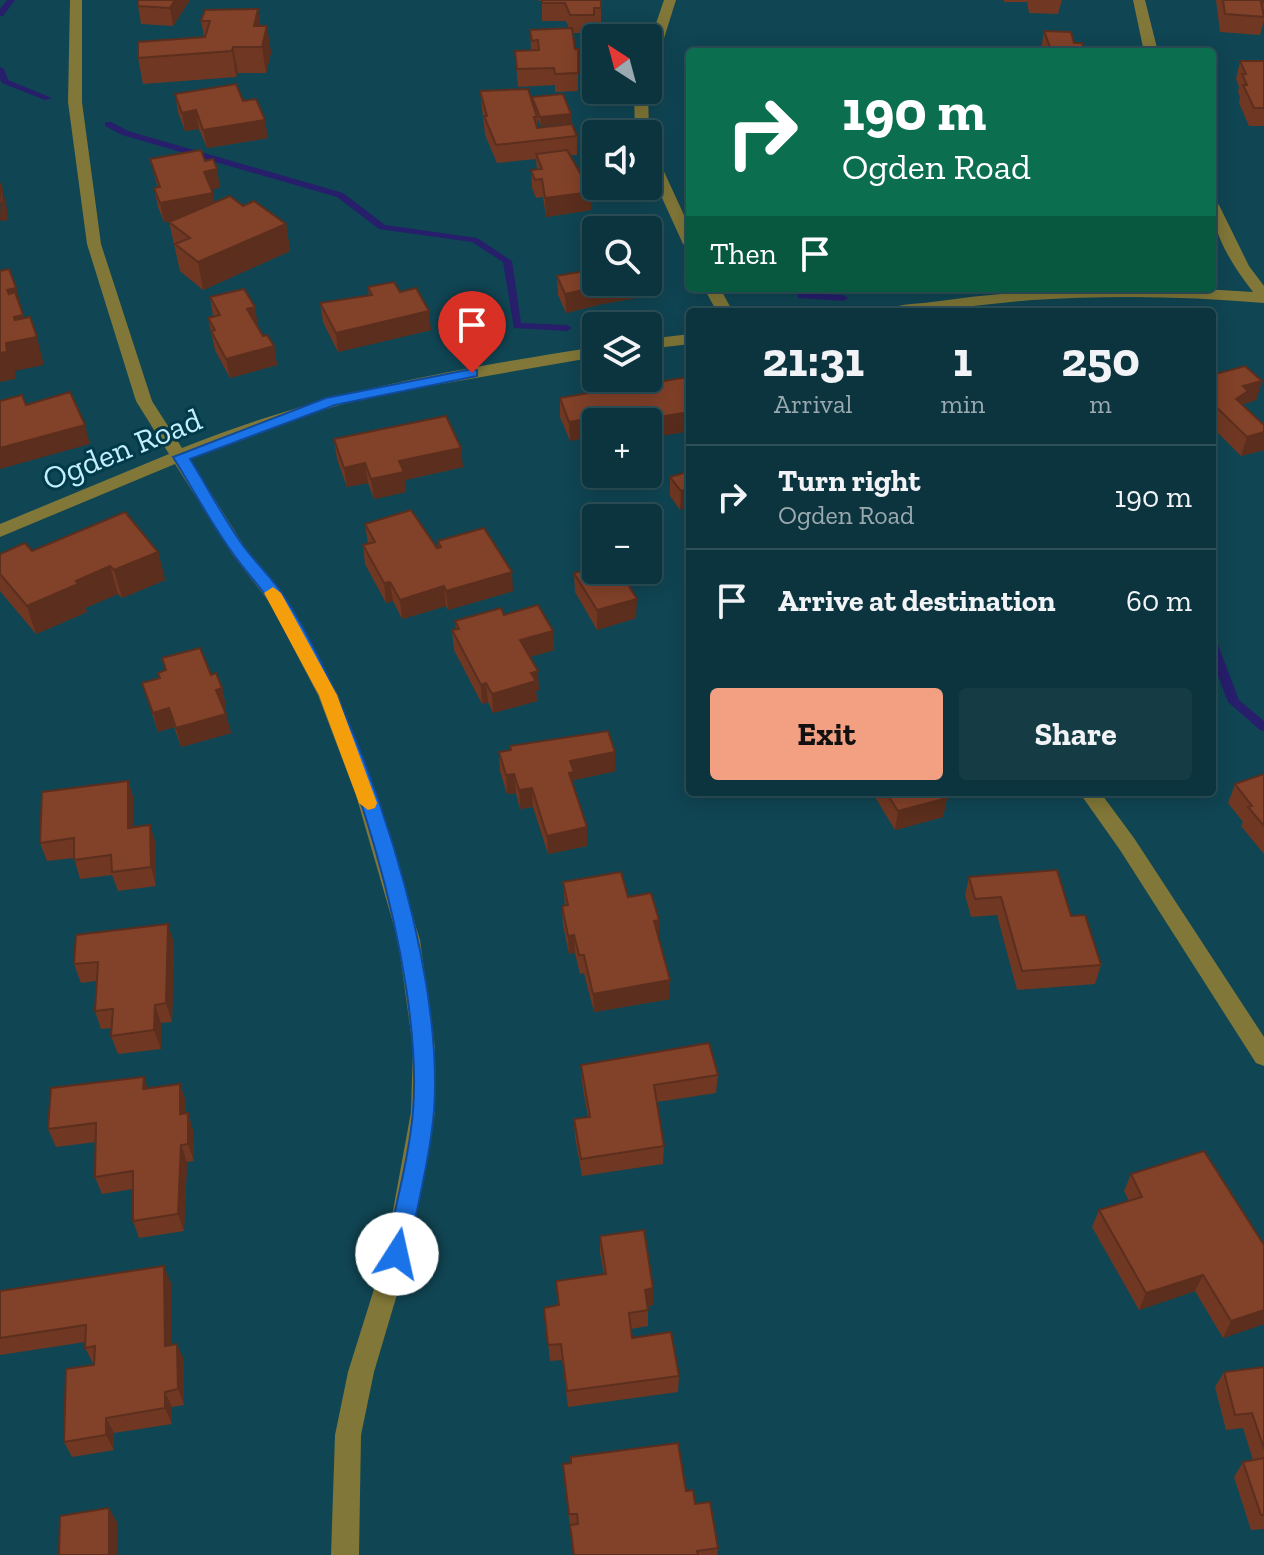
<!DOCTYPE html>
<meta charset="utf-8">
<style>
:root{--surface:#0c343e;--page:#153c45;--text:#f1f3f6;--muted:#9aaab0;--line:#2c4f58;--accent:#f3a082}
body{margin:0;font-family:"Zilla Slab",serif;background:var(--page);color:var(--text);height:100vh;display:flex;flex-direction:column;font-size:30px;white-space:nowrap}
*{box-sizing:border-box;margin:0}
p{font-size:26px;color:var(--muted)}
.icon{flex:none;width:44px;height:44px;fill:none;stroke:currentColor;stroke-width:2;stroke-linecap:round;stroke-linejoin:round}
.map{position:relative;flex:1;overflow:hidden}
.sheet{position:absolute;left:686px;top:308px;width:530px;height:488px;display:flex;flex-direction:column;background:var(--surface);border-radius:8px;box-shadow:0 4px 20px #0003,0 0 0 2px var(--line)}
.sheet>*{flex:none}
.top-card{position:absolute;left:686px;top:48px;width:530px;height:244px;border-radius:8px;box-shadow:0 4px 20px #0003,0 0 0 2px var(--line);background:#0b6e4f;color:#fff;overflow:hidden}
.needle{width:52px;rotate:324deg}
.buttons{position:absolute;left:582px;top:24px;display:grid;gap:16px}
.buttons a{display:grid;place-items:center;width:80px;height:80px;border-radius:8px;background:var(--surface);box-shadow:0 4px 20px #0003,0 0 0 2px var(--line);font-size:40px}
.pin{position:absolute;display:grid;place-items:center;width:68px;height:68px;color:#fff;margin:-82px -34px;border-radius:50% 50% 50% 0;rotate:-45deg;box-shadow:0 0 8px #0007}
.pin .icon{rotate:45deg}
.me{position:absolute;width:88px;margin:-44px;rotate:10deg;stroke-linejoin:round;filter:drop-shadow(0 0 6px #0008)}
.turn{display:flex;align-items:center;gap:28px;height:168px;padding:0 24px;font-size:36px}
.turn .icon{width:104px;height:104px;stroke-width:2.5}
.turn b{display:block;font-size:56px;line-height:68px}
.then{display:flex;align-items:center;height:76px;padding:0 24px;background:#0003;gap:16px;font-size:30px}
.eta{display:flex;justify-content:space-evenly;align-items:center;height:136px;text-align:center}
.eta b{font-size:48px;font-weight:800;line-height:56px}
.primary-button{display:flex;gap:16px;margin-top:auto;padding:16px 24px}
.primary-button a{flex:1;height:92px;border-radius:8px;background:var(--accent);color:#111;font-size:32px;font-weight:800;line-height:92px;text-align:center}
.primary-button a+a{background:var(--page);color:var(--text)}
ul{padding:0;list-style:none}
li{display:flex;align-items:center;gap:24px;height:104px;padding:0 24px;border-top:2px solid var(--line)}
li div{flex:1}
li b{display:block;font-size:30px}
li em{font-style:normal}
.map>svg:first-child{display:block}
</style>
<div class="map">
<svg width="1264" height="1555" viewBox="0 0 1264 1555">
<rect width="100%" height="100%" fill="#104553"/>
<g fill="none" stroke-linecap="round" stroke-linejoin="round">
<path fill="#271e6c" fill-rule="evenodd" d="M 7,0 L 15,0 L 3,16 L 0,16 L 0,9 Z
M 0,67 L 4,69 L 8,80 L 52,98 L 45,100 L 2,83 L 0,79 Z
M 105,122 L 111,122 L 128,131 L 343,193 L 385,225 L 477,238 L 512,261 L 521,323 L 567,325 L 572,328 L 567,331 L 514,328 L 503,262 L 472,242 L 379,229 L 337,197 L 122,135 L 105,126 Z
M 801,293 L 843,295 L 848,298 L 843,301 L 798,298 L 798,294 Z
M 1212,641 L 1218,645 L 1239,700 L 1264,721 L 1264,731 L 1260,730 L 1228,702 L 1212,660 Z"/>
<path fill="#817738" fill-rule="evenodd" d="M 70,0 L 82,0 L 82,102 L 101,244 L 152,401 L 182,448 C 321,392 450,370 596,347 L 596,357 L 367,397 L 296,418 L 189,458 L 244,546 L 284,596 L 338,695 L 376,795 L 420,940 L 435,1048 L 435,1112 L 409,1254 L 374,1372 L 361,1435 L 359,1555 L 331,1555 L 335,1435 L 348,1372 L 385,1254 L 411,1112 L 413,1048 L 398,940 L 356,795 L 318,695 L 270,603 L 232,554 L 175,464 L 0,537 L 0,524 L 169,454 L 136,401 L 87,244 L 68,102 Z
M 664,0 L 676,0 L 655,67 L 648,71 L 648,47 Z
M 1133,0 L 1145,0 L 1158,52 L 1144,52 Z
M 634,90 L 648,90 L 649,134 L 648,135 L 635,134 Z
M 648,148 L 655,152 L 690,228 L 690,248 L 683,244 L 648,167 Z
M 1212,201 L 1219,205 L 1249,266 L 1264,286 L 1264,303 C 1186,296 1109,295 1032,300 C 983,304 934,312 885,312 C 896,303 918,304 932,302 C 1038,287 1147,284 1253,292 C 1233,266 1212,235 1212,201 Z
M 704,288 L 720,288 L 733,312 L 717,312 Z
M 690,334 L 690,344 L 648,349 L 648,339 Z
M 1079,792 L 1100,792 L 1134,838 L 1264,1037 L 1264,1066 L 1256,1063 L 1120,850 Z"/>
</g>
<path fill="#703823" d="M 190,0 L 173,26 L 141,24 L 138,6 Z
M 538,0 L 601,0 L 601,25 L 594,25 L 594,33 L 572,33 L 575,49 L 578,49 L 578,91 L 555,92 L 555,85 L 518,87 L 515,51 L 531,50 L 530,30 L 569,29 L 566,21 L 542,21 L 542,1 L 539,1 Z
M 1004,0 L 1062,0 L 1058,14 L 1029,13 L 1027,2 L 1004,2 Z
M 1216,0 L 1264,0 L 1264,20 L 1260,35 L 1220,32 Z
M 205,10 L 261,26 L 271,52 L 266,73 L 238,73 L 236,77 L 143,84 L 138,58 L 204,37 L 201,21 Z
M 1044,31 L 1074,43 L 1084,52 L 1042,52 L 1041,49 Z
M 1240,61 L 1264,61 L 1264,126 L 1249,126 L 1239,103 L 1240,97 L 1238,92 L 1239,87 L 1236,79 Z
M 480,91 L 533,103 L 532,97 L 572,123 L 541,126 L 537,118 L 538,128 L 577,136 L 577,155 L 570,155 L 591,192 L 591,210 L 546,217 L 543,197 L 536,198 L 532,188 L 531,170 L 537,169 L 536,159 L 497,163 L 485,135 Z
M 175,94 L 243,101 L 268,138 L 207,148 L 199,129 L 185,131 L 178,112 Z
M 150,159 L 205,161 L 220,188 L 211,189 L 214,203 L 243,206 L 286,224 L 290,251 L 203,290 L 180,271 L 169,222 L 174,220 L 164,222 L 158,207 L 154,188 L 158,188 Z
M 596,237 L 596,282 L 647,282 L 647,296 L 602,304 L 566,313 L 558,295 L 557,276 L 586,271 L 580,258 L 580,239 Z
M 368,287 L 400,292 L 431,330 L 338,352 L 323,322 L 320,303 L 369,296 Z
M 210,297 L 258,326 L 257,326 L 263,336 L 274,346 L 277,365 L 230,378 L 215,350 L 208,318 L 213,316 Z
M 1212,375 L 1262,381 L 1256,400 L 1244,404 L 1243,405 L 1264,450 L 1241,456 L 1212,427 Z
M 690,381 L 690,431 L 648,438 L 648,422 L 596,422 L 570,441 L 560,417 L 560,398 L 592,392 L 592,384 L 628,387 Z
M 334,439 L 463,467 L 405,480 L 406,492 L 374,499 L 368,483 L 347,487 L 337,459 Z
M 690,471 L 680,510 L 670,496 L 670,477 Z
M 365,524 L 437,548 L 438,548 L 438,541 L 513,591 L 448,610 L 446,606 L 402,619 L 393,601 L 386,603 L 365,564 L 363,545 L 368,544 Z
M 32,551 L 158,552 L 165,580 L 122,598 L 118,594 L 85,608 L 87,612 L 36,634 L 0,591 L 0,554 Z
M 574,573 L 636,618 L 597,630 L 575,592 Z
M 504,615 L 553,631 L 554,650 L 530,657 L 539,690 L 536,691 L 537,701 L 493,713 L 488,702 L 482,704 L 454,650 L 452,630 L 456,629 L 455,621 Z
M 162,658 L 211,675 L 222,688 L 226,707 L 224,708 L 231,733 L 181,747 L 174,727 L 158,732 L 142,683 L 160,678 L 165,670 Z
M 499,752 L 616,771 L 574,780 L 574,790 L 587,827 L 587,846 L 548,854 L 533,807 L 520,809 L 516,793 L 507,794 L 500,771 Z
M 1264,774 L 1264,854 L 1241,826 L 1243,822 L 1228,803 L 1235,784 Z
M 128,781 L 134,800 L 134,827 L 156,844 L 156,886 L 118,891 L 112,875 L 80,879 L 74,858 L 47,861 L 40,843 Z
M 872,792 L 952,792 L 944,794 L 947,798 L 943,817 L 895,830 Z
M 969,877 L 1071,916 L 1101,965 L 1095,984 L 1017,990 L 997,915 L 971,917 L 965,895 Z
M 563,882 L 628,897 L 659,939 L 670,980 L 670,999 L 594,1012 L 584,973 L 580,974 L 575,953 L 569,954 L 563,925 L 562,906 L 565,906 Z
M 174,943 L 172,1022 L 161,1023 L 161,1049 L 118,1054 L 111,1036 L 112,1028 L 101,1029 L 95,1011 L 96,981 L 81,983 L 74,964 Z
M 581,1065 L 718,1075 L 716,1093 L 657,1102 L 664,1146 L 663,1164 L 582,1176 L 575,1137 L 574,1119 L 588,1117 L 582,1083 Z
M 180,1084 L 186,1102 L 186,1113 L 188,1113 L 193,1131 L 194,1161 L 187,1162 L 184,1231 L 139,1238 L 133,1221 L 133,1189 L 102,1194 L 95,1177 L 96,1142 L 56,1147 L 48,1129 L 148,1089 Z
M 1131,1174 L 1264,1245 L 1264,1324 L 1223,1338 L 1195,1291 L 1139,1310 L 1092,1227 L 1099,1210 L 1129,1201 L 1124,1191 Z
M 600,1236 L 653,1305 L 648,1306 L 648,1326 L 631,1329 L 632,1338 L 679,1376 L 678,1392 L 568,1407 L 562,1360 L 550,1361 L 546,1324 L 558,1305 L 556,1281 L 604,1275 L 600,1252 Z
M 171,1283 L 171,1345 L 184,1360 L 184,1405 L 172,1407 L 172,1424 L 114,1433 L 114,1450 L 72,1457 L 64,1442 L 94,1365 L 85,1348 L 85,1342 L 0,1355 L 0,1291 Z
M 1264,1367 L 1264,1529 L 1251,1530 L 1234,1477 L 1243,1462 L 1253,1460 L 1243,1428 L 1226,1430 L 1215,1387 L 1224,1372 Z
M 563,1464 L 686,1491 L 695,1504 L 718,1548 L 717,1555 L 573,1555 Z"/>
<path fill="#5b2e1d" d="M 175,0 L 190,0 L 173,26 L 170,8 Z
M 258,9 L 262,35 L 254,26 Z
M 267,26 L 271,52 L 266,73 L 262,47 Z
M 233,47 L 238,73 L 236,77 L 232,51 Z
M 196,110 L 199,129 L 185,131 L 182,113 Z
M 571,114 L 572,123 L 541,126 L 540,117 Z
M 265,120 L 268,138 L 207,148 L 203,130 Z
M 217,169 L 220,188 L 207,190 L 204,172 Z
M 1,184 L 6,203 L 8,220 L 0,221 Z
M 591,192 L 591,210 L 546,217 L 545,198 Z
M 213,193 L 216,212 L 164,222 L 160,203 Z
M 286,224 L 290,251 L 203,290 L 198,262 Z
M 619,282 L 647,282 L 647,296 L 602,304 L 566,313 L 565,294 Z
M 16,288 L 30,338 L 37,337 L 44,365 L 15,371 L 15,379 L 0,382 L 0,353 L 7,290 Z
M 255,307 L 258,326 L 250,328 L 247,309 Z
M 429,311 L 431,330 L 338,352 L 336,333 Z
M 274,346 L 277,365 L 230,378 L 226,359 Z
M 1262,381 L 1256,400 L 1244,404 L 1242,410 L 1236,399 L 1243,386 Z
M 690,412 L 690,431 L 648,438 L 648,422 L 640,422 L 640,420 Z
M 603,416 L 603,422 L 596,422 L 596,436 L 570,441 L 569,422 Z
M 85,425 L 90,444 L 0,469 L 0,448 Z
M 1264,432 L 1264,450 L 1241,456 L 1247,437 Z
M 461,448 L 463,467 L 405,480 L 406,492 L 374,499 L 371,479 L 399,461 Z
M 365,463 L 368,483 L 347,487 L 344,468 Z
M 690,488 L 690,507 L 680,510 L 681,491 Z
M 158,552 L 165,580 L 122,598 L 114,570 Z
M 110,566 L 118,594 L 85,608 L 87,612 L 36,634 L 27,606 L 76,581 Z
M 512,572 L 513,591 L 448,610 L 446,591 Z
M 390,582 L 393,601 L 386,603 L 384,583 Z
M 444,586 L 446,606 L 402,619 L 400,600 Z
M 637,599 L 636,618 L 597,630 L 597,610 Z
M 553,631 L 554,650 L 522,659 L 520,640 Z
M 538,671 L 539,690 L 536,691 L 537,701 L 493,713 L 492,694 Z
M 486,683 L 488,702 L 482,704 L 481,685 Z
M 222,688 L 226,707 L 221,709 L 216,690 Z
M 169,708 L 174,727 L 158,732 L 153,713 Z
M 226,714 L 231,733 L 181,747 L 176,728 Z
M 615,752 L 616,771 L 574,780 L 574,791 L 569,773 L 570,761 Z
M 514,774 L 516,793 L 507,794 L 506,775 Z
M 128,781 L 134,800 L 134,847 L 128,828 Z
M 532,788 L 533,807 L 520,809 L 519,790 Z
M 947,798 L 943,817 L 895,830 L 898,811 Z
M 150,825 L 156,844 L 156,886 L 151,867 Z
M 587,827 L 587,846 L 548,854 L 547,836 Z
M 659,920 L 659,939 L 654,921 Z
M 168,924 L 174,943 L 172,1022 L 166,1003 Z
M 574,935 L 575,953 L 569,954 L 568,936 Z
M 670,980 L 670,999 L 594,1012 L 593,994 Z
M 155,1005 L 161,1023 L 161,1049 L 154,1030 Z
M 144,1077 L 150,1095 L 143,1089 Z
M 180,1084 L 186,1102 L 186,1132 L 180,1114 Z
M 188,1113 L 193,1131 L 194,1161 L 188,1144 Z
M 181,1145 L 187,1162 L 184,1231 L 178,1214 Z
M 164,1266 L 171,1283 L 171,1363 L 165,1346 Z
M 1203,1275 L 1195,1291 L 1139,1310 L 1146,1293 Z
M 653,1288 L 653,1305 L 645,1306 L 645,1290 Z
M 1264,1310 L 1264,1324 L 1223,1338 L 1231,1321 Z
M 177,1344 L 184,1360 L 184,1405 L 178,1389 Z
M 165,1392 L 172,1407 L 172,1424 L 165,1408 Z
M 106,1418 L 114,1433 L 114,1450 L 106,1435 Z
M 109,1508 L 117,1522 L 117,1555 L 109,1555 Z"/>
<path fill="#824129" stroke="#5b2e1d" stroke-width="2" d="M 138,0 L 175,0 L 170,8 L 138,6 Z
M 542,0 L 601,0 L 601,8 L 594,8 L 594,15 L 570,15 L 565,3 L 542,3 Z
M 1223,0 L 1264,0 L 1264,2 L 1261,2 L 1264,17 L 1225,14 Z
M 258,9 L 254,26 L 267,26 L 262,47 L 233,47 L 232,51 L 138,58 L 138,42 L 205,37 L 210,21 L 201,21 L 205,10 Z
M 572,28 L 575,49 L 578,49 L 578,73 L 555,74 L 554,68 L 517,69 L 515,51 L 539,50 L 538,40 L 532,41 L 530,30 Z
M 1044,31 L 1071,32 L 1074,43 L 1082,43 L 1084,52 L 1052,52 Z
M 1240,61 L 1264,61 L 1264,108 L 1254,108 L 1243,85 L 1247,85 L 1242,74 L 1246,74 Z
M 236,84 L 243,101 L 256,99 L 265,120 L 203,130 L 196,110 L 182,113 L 175,94 Z
M 528,89 L 537,117 L 534,117 L 537,128 L 572,124 L 577,136 L 496,145 L 484,116 L 487,116 L 480,91 Z
M 563,94 L 571,114 L 540,117 L 532,97 Z
M 201,150 L 205,161 L 213,159 L 217,169 L 204,172 L 213,193 L 160,203 L 154,188 L 160,187 L 150,159 Z
M 567,150 L 591,192 L 545,198 L 542,179 L 535,180 L 531,170 L 542,169 L 536,154 Z
M 1,184 L 3,202 L 0,202 L 0,185 Z
M 230,196 L 243,206 L 254,201 L 286,224 L 198,262 L 175,244 L 190,238 L 169,222 Z
M 596,237 L 596,282 L 619,282 L 565,294 L 557,276 L 590,270 L 585,261 L 590,260 L 580,239 Z
M 9,269 L 16,288 L 7,290 L 9,294 L 15,292 L 23,315 L 14,317 L 15,320 L 30,317 L 37,337 L 6,343 L 7,352 L 0,353 L 0,271 Z
M 394,282 L 400,292 L 416,288 L 429,311 L 336,333 L 320,303 L 372,295 L 368,287 Z
M 244,289 L 255,307 L 247,309 L 263,336 L 267,335 L 274,346 L 226,359 L 211,331 L 215,330 L 208,318 L 220,315 L 210,297 Z
M 1245,366 L 1262,381 L 1243,386 L 1248,391 L 1236,399 L 1264,425 L 1264,432 L 1247,437 L 1212,403 L 1212,375 Z
M 688,377 L 690,381 L 690,412 L 640,420 L 641,422 L 606,422 L 603,416 L 569,422 L 560,398 L 595,392 L 592,384 L 624,379 L 628,387 Z
M 70,392 L 85,425 L 0,448 L 0,401 L 22,395 L 26,405 Z
M 446,416 L 461,448 L 399,461 L 404,472 L 371,479 L 365,463 L 344,468 L 334,439 Z
M 690,471 L 690,488 L 681,491 L 670,477 Z
M 411,510 L 437,548 L 441,547 L 438,541 L 484,528 L 512,572 L 446,591 L 444,586 L 400,600 L 390,582 L 384,583 L 363,545 L 375,542 L 365,524 Z
M 125,512 L 158,552 L 114,570 L 110,566 L 76,581 L 78,584 L 27,606 L 0,574 L 0,554 L 25,543 L 32,551 Z
M 596,567 L 596,570 L 619,570 L 637,599 L 597,610 L 574,573 Z
M 538,605 L 553,631 L 520,640 L 538,671 L 531,673 L 536,681 L 492,694 L 486,683 L 481,685 L 452,630 L 459,629 L 455,621 L 501,608 L 504,615 Z
M 200,648 L 211,675 L 216,673 L 222,688 L 216,690 L 226,714 L 176,728 L 169,708 L 153,713 L 142,683 L 160,678 L 158,673 L 166,670 L 162,658 Z
M 608,731 L 615,752 L 570,761 L 574,772 L 569,773 L 587,827 L 547,836 L 532,788 L 519,790 L 514,774 L 506,775 L 499,752 L 511,750 L 510,746 Z
M 1264,774 L 1264,826 L 1248,807 L 1252,806 L 1235,784 Z
M 128,781 L 128,828 L 150,825 L 151,867 L 112,872 L 111,855 L 74,860 L 74,838 L 40,843 L 42,792 Z
M 886,792 L 943,792 L 947,798 L 898,811 Z
M 1057,870 L 1071,916 L 1085,915 L 1101,965 L 1022,971 L 1001,897 L 975,899 L 969,877 Z
M 621,872 L 628,897 L 651,893 L 659,920 L 654,921 L 670,980 L 593,994 L 584,955 L 579,955 L 574,935 L 568,936 L 562,906 L 568,905 L 563,882 Z
M 168,924 L 166,1003 L 155,1005 L 154,1030 L 111,1036 L 113,1009 L 95,1011 L 98,962 L 74,964 L 76,935 Z
M 709,1043 L 718,1075 L 654,1085 L 664,1146 L 581,1159 L 574,1119 L 590,1117 L 581,1065 Z
M 144,1077 L 143,1089 L 180,1084 L 180,1114 L 188,1113 L 188,1144 L 181,1145 L 178,1214 L 133,1221 L 133,1171 L 95,1177 L 96,1123 L 48,1129 L 51,1088 Z
M 1204,1151 L 1264,1245 L 1264,1310 L 1231,1321 L 1203,1275 L 1146,1293 L 1099,1210 L 1142,1197 L 1131,1174 Z
M 644,1230 L 653,1288 L 645,1290 L 648,1310 L 629,1313 L 632,1338 L 671,1332 L 679,1376 L 567,1391 L 561,1344 L 548,1345 L 544,1308 L 559,1305 L 556,1281 L 606,1274 L 600,1236 Z
M 164,1266 L 165,1346 L 177,1344 L 178,1389 L 165,1392 L 165,1408 L 106,1418 L 106,1435 L 64,1442 L 66,1369 L 94,1365 L 95,1346 L 85,1348 L 86,1325 L 0,1338 L 0,1291 Z
M 1264,1367 L 1264,1449 L 1252,1413 L 1235,1415 L 1224,1372 Z
M 678,1443 L 686,1491 L 693,1490 L 695,1504 L 710,1502 L 718,1548 L 697,1551 L 698,1555 L 574,1555 L 570,1525 L 578,1524 L 577,1514 L 569,1514 L 563,1464 L 571,1463 L 571,1457 Z
M 1264,1458 L 1264,1515 L 1261,1515 L 1243,1462 Z
M 109,1508 L 109,1555 L 59,1555 L 60,1516 Z"/>
<path fill="#1a73e8" stroke="#114b97" stroke-width="2" d="M 472,369 L 477,370 L 477,376 L 335,405 L 190,459 C 208,488 224,519 244,547 C 257,564 274,580 286,599 C 364,724 445,962 434,1111 C 430,1158 417,1207 408,1254 L 405,1261 L 397,1264 L 389,1261 L 386,1254 C 395,1207 409,1158 413,1111 C 424,971 348,720 271,603 C 260,586 245,571 234,555 C 211,524 193,489 173,457 L 326,398 Z"/>
<path fill="#f59e0b" d="M 273,587 L 281,593 L 337,695 L 377,803 L 375,808 L 368,810 L 359,803 L 319,695 L 264,593 Z"/>
<g text-anchor="middle" stroke-width="6" stroke-linejoin="round" paint-order="stroke">
<g font-size="32" fill="#c3eefd" stroke="#013a48">
<text transform="translate(122 449) rotate(-22)" y="11">Ogden Road</text>
</g>
</g>
</svg>
<div class="buttons">
<a><svg class="needle" viewBox="-14 -14 28 28"><path d="M0-13l5 13h-10z" fill="#e53935"/><path d="M0 13l5-13h-10z" fill="#9aaab0"/></svg></a>
<a><svg class="icon" aria-label="sound" viewBox="0 0 24 24"><path d="M4 9h4l5-4v14l-5-4H4zM17 9q2 3 0 6"/></svg></a>
<a><svg class="icon" aria-label="search" viewBox="0 0 24 24"><circle cx="10" cy="10" r="6"/><path d="M15 15l6 6"/></svg></a>
<a><svg class="icon" aria-label="layers" viewBox="0 0 24 24"><path d="M12 4l9 5-9 5-9-5zM3 14l9 5 9-5"/></svg></a>
<a>+</a>
<a>−</a>
</div>
<div class="pin" style="left:472px;top:373px;background:#d93025"><svg class="icon" aria-label="arrive" viewBox="0 0 24 24"><path d="M6 21V4h12l-3 4 3 4H6"/></svg></div>
<svg class="me" style="left:397px;top:1254px" viewBox="-20 -20 40 40"><circle r="19" fill="#fff"/><path d="M0-13L10 11 0 6-10 11z" fill="#1a73e8"/></svg>
<div class="top-card">
<div class="turn"><svg class="icon" aria-label="right" viewBox="0 0 24 24"><path d="M7 20v-9h11M14 6l5 5-5 5"/></svg><div><b>190 m</b>Ogden Road</div></div>
<div class="then">Then<svg class="icon" aria-label="arrive" viewBox="0 0 24 24"><path d="M6 21V4h12l-3 4 3 4H6"/></svg></div>
</div>
<section class="sheet">
<div class="eta">
<div><b>21:31</b><p>Arrival</p></div>
<div><b>1</b><p>min</p></div>
<div><b>250</b><p>m</p></div>
</div>
<ul>
<li><svg class="icon" aria-label="right" viewBox="0 0 24 24"><path d="M7 20v-9h11M14 6l5 5-5 5"/></svg><div><b>Turn right</b><p>Ogden Road</p></div><em>190 m</em></li>
<li><svg class="icon" aria-label="arrive" viewBox="0 0 24 24"><path d="M6 21V4h12l-3 4 3 4H6"/></svg><div><b>Arrive at destination</b></div><em>60 m</em></li>
</ul>
<div class="primary-button"><a>Exit</a><a>Share</a></div>
</section>
</div>
